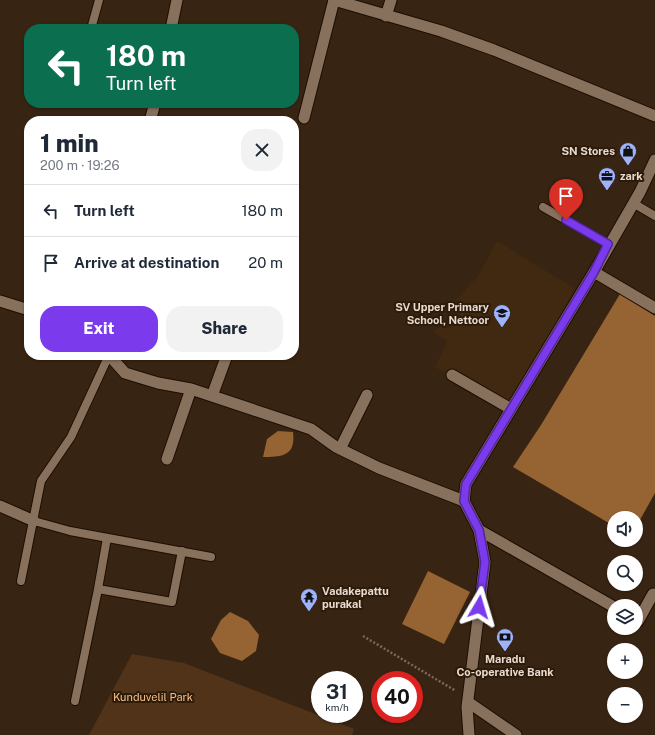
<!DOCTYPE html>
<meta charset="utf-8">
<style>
:root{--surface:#fff;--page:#f2f2f3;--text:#1f2937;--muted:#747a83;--line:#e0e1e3;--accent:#7c3aed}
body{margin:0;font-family:"Public Sans",sans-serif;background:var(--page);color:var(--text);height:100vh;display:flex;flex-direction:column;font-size:15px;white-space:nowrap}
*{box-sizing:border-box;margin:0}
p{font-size:13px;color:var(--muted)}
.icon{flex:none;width:22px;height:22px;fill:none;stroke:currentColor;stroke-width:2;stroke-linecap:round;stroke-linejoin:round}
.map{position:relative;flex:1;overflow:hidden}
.sheet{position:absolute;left:24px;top:116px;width:275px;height:244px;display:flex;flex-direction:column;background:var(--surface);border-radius:16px;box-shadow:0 1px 3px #0004}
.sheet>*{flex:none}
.hud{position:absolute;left:24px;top:24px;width:275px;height:84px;border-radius:16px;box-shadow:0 1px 3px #0004;background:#0b6e4f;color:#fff;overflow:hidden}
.fabs{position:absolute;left:607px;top:511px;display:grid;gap:8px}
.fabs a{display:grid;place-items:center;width:36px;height:36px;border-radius:50%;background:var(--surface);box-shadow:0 1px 3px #0004;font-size:20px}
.speed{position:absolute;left:311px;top:671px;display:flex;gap:8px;font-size:20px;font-weight:700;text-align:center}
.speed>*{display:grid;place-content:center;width:52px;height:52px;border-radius:50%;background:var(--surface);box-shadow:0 1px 3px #0004;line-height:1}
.speed small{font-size:10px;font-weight:400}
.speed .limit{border:6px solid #d22;background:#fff;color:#111}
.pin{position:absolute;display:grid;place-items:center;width:34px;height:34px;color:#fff;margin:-41px -17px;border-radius:50% 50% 50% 0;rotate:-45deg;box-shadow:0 0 4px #0007}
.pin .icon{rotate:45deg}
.me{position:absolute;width:44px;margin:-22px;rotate:7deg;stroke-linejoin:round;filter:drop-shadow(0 0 3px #0008)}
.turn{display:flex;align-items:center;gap:14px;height:84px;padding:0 16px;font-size:18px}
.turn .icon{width:52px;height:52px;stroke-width:2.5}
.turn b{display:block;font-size:28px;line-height:34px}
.round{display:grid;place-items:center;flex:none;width:42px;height:42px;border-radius:16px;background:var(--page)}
.summary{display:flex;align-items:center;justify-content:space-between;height:68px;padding:0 16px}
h1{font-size:24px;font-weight:800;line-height:30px}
.button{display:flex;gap:8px;margin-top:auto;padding:8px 16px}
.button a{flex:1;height:46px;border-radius:16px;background:var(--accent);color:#fff;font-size:16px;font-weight:800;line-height:46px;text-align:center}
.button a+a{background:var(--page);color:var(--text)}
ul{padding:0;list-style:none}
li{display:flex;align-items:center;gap:12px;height:52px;padding:0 16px;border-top:1px solid var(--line)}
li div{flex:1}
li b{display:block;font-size:15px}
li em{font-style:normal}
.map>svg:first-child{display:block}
</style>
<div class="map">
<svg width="655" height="735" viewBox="0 0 655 735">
<rect width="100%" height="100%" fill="#382413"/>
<path fill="#412811" d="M 497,241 L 574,288 L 512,416 L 435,367 L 447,341 L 433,331 L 441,326 L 449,329 L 466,307 L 456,300 L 478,276 Z"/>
<path fill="#503318" d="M 132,654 L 184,663 L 354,729 L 352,735 L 89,735 Z"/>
<path fill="#966333" d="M 620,294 L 655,316 L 655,493 L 636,527 L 636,518 L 614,518 L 614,526 L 513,467 L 541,425 Z
M 278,431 L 293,432 C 296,456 282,457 263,457 L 267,439 Z
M 428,571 L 470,592 L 444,644 L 402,624 Z
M 230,612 L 248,621 L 259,635 L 256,651 L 242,661 L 220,653 L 211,639 L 221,620 Z"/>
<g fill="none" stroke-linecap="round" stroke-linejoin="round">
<g stroke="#1e0d00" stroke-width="10">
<path id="service" d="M 91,29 L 99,0
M 633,203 L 655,216
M 543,207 L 608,244
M 34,521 L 70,531 L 211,557
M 21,581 L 41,481 L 71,437 L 109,355
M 98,589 L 107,538
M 75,701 L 98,589 L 172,602 L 182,551"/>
</g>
<g stroke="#1e0d00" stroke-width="13">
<path id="minor" d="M 386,16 L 391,0
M 171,29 L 177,0
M 304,118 L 334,0
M 150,121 L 155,103
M 594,272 L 655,308
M 0,301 L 29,310
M 109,355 L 125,373 L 158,383 L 191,389 L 311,429 L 336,447 L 379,468 L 464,501
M 452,375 L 511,409
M 212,396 L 227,355
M 340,449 L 367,395
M 167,459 L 191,389
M 0,506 L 34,521
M 479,530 L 614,607
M 636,620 L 638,621 L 653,594 L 655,596
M 468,702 L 516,735"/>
</g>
<g stroke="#1e0d00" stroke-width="13">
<path id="tertiary" d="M 334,0 L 441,31 L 494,50 L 655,116
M 469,735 L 467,707 L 485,562 L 479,530 L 464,501 L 466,484 L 594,272 L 640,192 L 655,160"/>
</g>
<path stroke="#7b695b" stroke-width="2.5" stroke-dasharray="2 2" stroke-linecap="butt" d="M 363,636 L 456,691"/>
<use href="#service" stroke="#87705c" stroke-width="8"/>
<use href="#minor" stroke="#87705c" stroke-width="11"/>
<use href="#tertiary" stroke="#87705c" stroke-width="11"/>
</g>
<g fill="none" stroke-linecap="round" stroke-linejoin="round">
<g stroke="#51269a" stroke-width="10">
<path id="route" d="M 479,607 L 485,562 L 479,530 L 464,501 L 466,484 L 594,272 L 608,244 L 566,220"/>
</g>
<use href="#route" stroke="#7c3aed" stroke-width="7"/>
</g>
<defs>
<g id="shop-pin" transform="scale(0.9)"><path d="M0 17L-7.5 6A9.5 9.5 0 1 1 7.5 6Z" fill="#9fb3fd" stroke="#2d1b09"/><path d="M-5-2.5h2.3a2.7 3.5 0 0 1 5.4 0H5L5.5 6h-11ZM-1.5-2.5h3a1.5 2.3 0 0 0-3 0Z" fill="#111"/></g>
<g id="office-pin" transform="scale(0.9)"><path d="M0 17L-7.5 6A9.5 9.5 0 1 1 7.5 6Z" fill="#9fb3fd" stroke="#2d1b09"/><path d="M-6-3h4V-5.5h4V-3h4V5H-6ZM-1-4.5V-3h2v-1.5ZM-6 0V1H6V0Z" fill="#111"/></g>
<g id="school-pin" transform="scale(0.9)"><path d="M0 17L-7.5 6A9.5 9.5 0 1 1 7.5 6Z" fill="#9fb3fd" stroke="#2d1b09"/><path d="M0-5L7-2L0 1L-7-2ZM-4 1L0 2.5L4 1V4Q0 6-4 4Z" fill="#111"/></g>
<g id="temple-pin" transform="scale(0.9)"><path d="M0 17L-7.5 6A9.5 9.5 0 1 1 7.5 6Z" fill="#9fb3fd" stroke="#2d1b09"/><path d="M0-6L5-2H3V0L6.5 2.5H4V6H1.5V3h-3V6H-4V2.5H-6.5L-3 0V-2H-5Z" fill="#111"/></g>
<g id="bank-pin" transform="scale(0.9)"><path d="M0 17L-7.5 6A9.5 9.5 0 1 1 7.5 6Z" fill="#9fb3fd" stroke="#2d1b09"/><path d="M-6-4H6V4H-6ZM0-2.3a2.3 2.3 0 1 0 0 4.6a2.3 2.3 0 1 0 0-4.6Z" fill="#111"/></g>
</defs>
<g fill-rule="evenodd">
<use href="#shop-pin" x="628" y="151"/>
<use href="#office-pin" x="607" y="176"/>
<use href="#school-pin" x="502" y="313"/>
<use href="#temple-pin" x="309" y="597"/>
<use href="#bank-pin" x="505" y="637"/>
</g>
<g text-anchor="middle" stroke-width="4" stroke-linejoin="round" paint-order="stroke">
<g font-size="11" font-weight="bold" fill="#e8dad0" stroke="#2d1b09" text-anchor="end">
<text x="615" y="155">SN Stores</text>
<text x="620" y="180" text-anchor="start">zark</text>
<text x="489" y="311">SV Upper Primary<tspan x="489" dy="13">School, Nettoor</tspan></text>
<text x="322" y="595" text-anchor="start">Vadakepattu<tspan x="322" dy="13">purakal</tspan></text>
<text x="505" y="663" text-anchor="middle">Maradu<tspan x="505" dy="13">Co-operative Bank</tspan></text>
</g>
<g font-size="11" fill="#fabe89" stroke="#2d1b09">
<text x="153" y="701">Kunduvelil Park</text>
</g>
</g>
</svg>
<div class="fabs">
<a><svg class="icon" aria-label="sound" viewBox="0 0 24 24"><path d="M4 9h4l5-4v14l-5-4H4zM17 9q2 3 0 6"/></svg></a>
<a><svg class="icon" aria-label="search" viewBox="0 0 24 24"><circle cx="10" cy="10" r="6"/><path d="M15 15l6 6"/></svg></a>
<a><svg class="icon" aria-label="layers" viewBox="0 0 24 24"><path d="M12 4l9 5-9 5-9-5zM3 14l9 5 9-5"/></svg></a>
<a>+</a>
<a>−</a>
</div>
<div class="speed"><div>31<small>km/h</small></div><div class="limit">40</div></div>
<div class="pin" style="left:566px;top:220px;background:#d93025"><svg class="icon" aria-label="arrive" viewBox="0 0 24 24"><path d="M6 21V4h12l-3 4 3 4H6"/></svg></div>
<svg class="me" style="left:479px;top:607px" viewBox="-20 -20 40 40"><path d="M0-17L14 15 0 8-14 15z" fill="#7c3aed" stroke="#fff" stroke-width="4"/></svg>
<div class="hud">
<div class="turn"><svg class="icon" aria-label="left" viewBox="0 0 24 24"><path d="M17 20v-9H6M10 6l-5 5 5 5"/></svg><div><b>180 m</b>Turn left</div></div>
</div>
<section class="sheet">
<div class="summary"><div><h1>1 min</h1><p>200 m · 19:26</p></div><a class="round"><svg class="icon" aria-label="close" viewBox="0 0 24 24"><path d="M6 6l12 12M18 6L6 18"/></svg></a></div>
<ul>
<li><svg class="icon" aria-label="left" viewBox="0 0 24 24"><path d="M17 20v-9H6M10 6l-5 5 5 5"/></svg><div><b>Turn left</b></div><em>180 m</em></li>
<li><svg class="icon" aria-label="arrive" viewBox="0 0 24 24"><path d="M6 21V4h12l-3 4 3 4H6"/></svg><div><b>Arrive at destination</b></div><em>20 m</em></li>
</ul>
<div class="button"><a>Exit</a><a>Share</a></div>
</section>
</div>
